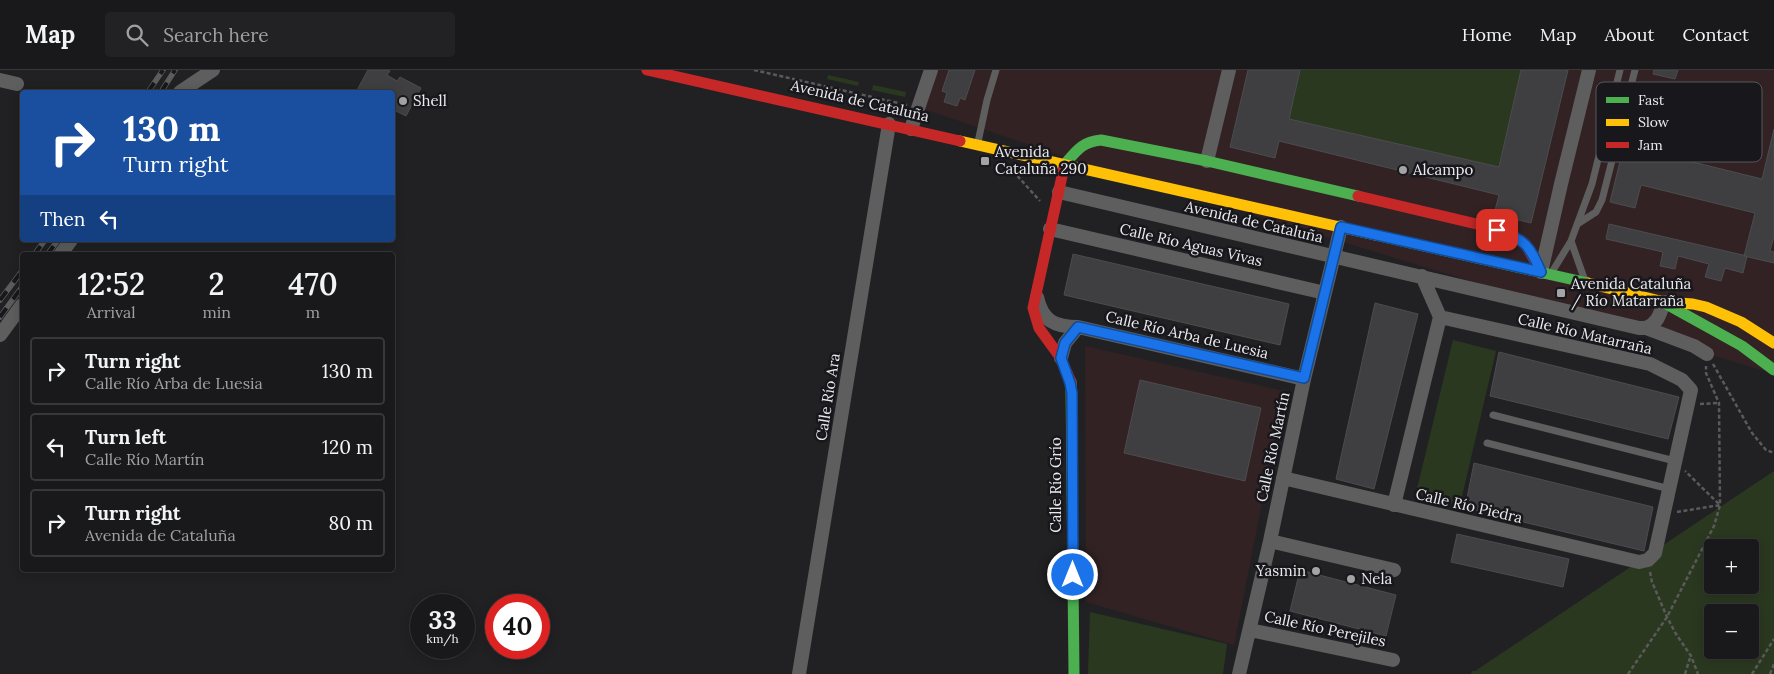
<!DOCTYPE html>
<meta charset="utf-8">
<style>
:root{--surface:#19191b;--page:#222224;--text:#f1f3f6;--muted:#9fa0a3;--line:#37383a}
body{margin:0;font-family:Lora,serif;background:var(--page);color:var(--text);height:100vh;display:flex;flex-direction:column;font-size:19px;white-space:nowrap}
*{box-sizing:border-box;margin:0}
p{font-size:16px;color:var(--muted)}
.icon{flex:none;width:28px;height:28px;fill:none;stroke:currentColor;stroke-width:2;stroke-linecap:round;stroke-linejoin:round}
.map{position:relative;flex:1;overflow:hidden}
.sheet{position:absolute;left:20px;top:182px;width:375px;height:320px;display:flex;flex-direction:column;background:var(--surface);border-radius:5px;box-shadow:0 2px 12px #0003,0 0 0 1px var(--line)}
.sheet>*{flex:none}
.hud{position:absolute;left:20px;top:20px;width:375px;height:152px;border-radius:5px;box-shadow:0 2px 12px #0003,0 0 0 1px var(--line);background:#1a4fa0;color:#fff;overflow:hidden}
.tools{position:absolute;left:1704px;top:469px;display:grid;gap:10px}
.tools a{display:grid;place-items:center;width:55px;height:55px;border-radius:5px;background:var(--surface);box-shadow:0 2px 12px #0003,0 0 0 1px var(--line);font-size:25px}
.speed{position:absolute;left:410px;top:524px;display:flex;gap:10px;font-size:25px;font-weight:700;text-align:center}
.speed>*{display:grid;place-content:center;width:65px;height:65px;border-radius:50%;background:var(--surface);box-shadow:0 2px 12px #0003,0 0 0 1px var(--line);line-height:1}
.speed small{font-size:12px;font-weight:400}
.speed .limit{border:8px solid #d22;background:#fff;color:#111}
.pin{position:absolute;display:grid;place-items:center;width:42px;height:42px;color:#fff;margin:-21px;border-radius:10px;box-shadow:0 2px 8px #0006}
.me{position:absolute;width:55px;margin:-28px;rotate:0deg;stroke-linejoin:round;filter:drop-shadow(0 0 4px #0008)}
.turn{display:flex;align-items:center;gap:18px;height:105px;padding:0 20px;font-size:22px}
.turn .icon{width:65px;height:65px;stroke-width:2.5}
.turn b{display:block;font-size:35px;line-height:42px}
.then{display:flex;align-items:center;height:48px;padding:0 20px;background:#0003;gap:10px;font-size:19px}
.eta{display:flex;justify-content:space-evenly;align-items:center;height:85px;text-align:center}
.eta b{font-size:30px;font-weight:600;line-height:35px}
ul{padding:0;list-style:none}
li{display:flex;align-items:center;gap:15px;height:68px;margin:0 10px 8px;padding:0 10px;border:2px solid var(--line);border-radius:5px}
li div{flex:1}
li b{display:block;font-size:19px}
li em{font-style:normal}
header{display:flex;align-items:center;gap:30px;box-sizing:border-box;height:70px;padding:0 25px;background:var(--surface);border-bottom:1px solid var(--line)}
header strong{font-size:24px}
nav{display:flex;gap:28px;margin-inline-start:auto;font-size:18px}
.search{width:350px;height:45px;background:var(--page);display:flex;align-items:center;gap:12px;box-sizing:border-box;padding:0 18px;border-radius:5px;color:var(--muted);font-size:19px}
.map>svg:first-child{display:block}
</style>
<header>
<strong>Map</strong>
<div class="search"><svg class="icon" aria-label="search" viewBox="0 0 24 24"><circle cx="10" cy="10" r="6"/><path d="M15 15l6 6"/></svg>Search here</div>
<nav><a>Home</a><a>Map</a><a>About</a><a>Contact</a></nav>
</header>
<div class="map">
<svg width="1774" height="604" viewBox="0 0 1774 604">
<rect width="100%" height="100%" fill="#212124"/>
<path fill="#322224" d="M 930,0 L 1774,0 L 1774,304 L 1065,87 L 918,37 Z
M 1085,276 L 1284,321 L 1234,575 L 1086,532 Z"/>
<path fill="#2b3820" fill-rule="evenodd" d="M 1300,0 L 1521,0 L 1499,97 L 1289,49 Z
M 828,5 L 859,12 L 858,16 L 827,9 Z
M 873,15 L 906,22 L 905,27 L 872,20 Z
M 1453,270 L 1496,281 L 1460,435 L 1416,423 Z
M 1774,401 L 1774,604 L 1471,604 L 1472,601 L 1475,601 ZM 1712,478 L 1750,478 L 1750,515 L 1712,515 ZM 1712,542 L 1750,542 L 1750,580 L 1712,580 Z
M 1090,542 L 1227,574 L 1223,604 L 1088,604 Z"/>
<path fill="#3f3f41" stroke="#4c4c4f" d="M 368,0 L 388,0 L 390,1 L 387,5 L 397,11 L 400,7 L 421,18 L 406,46 L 392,39 L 392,22 L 356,22 Z
M 949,0 L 975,0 L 965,30 L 960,28 L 957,36 L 944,32 L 947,23 L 942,21 Z
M 1248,0 L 1300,0 L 1289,49 L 1499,97 L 1521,0 L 1568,0 L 1531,153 L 1494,144 L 1499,125 L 1279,71 L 1275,88 L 1230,77 Z
M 1654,0 L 1678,0 L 1675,9 L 1653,4 Z
M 1774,59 L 1774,166 L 1770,181 L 1774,182 L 1774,193 L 1744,186 L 1755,143 L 1641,115 L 1635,138 L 1610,132 L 1624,75 L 1762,109 Z
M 1609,154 L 1747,186 L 1743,203 L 1725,198 L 1721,211 L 1705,207 L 1709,194 L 1678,186 L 1675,199 L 1660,196 L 1663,182 L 1606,169 Z
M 1073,184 L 1289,234 L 1280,275 L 1064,225 Z
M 1375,233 L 1418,244 L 1374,419 L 1336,409 Z
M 1499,282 L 1679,327 L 1668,369 L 1490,326 Z
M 1140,310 L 1261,338 L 1245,411 L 1124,383 Z
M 1474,393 L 1653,437 L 1644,481 L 1465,438 Z
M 1457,464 L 1569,489 L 1563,517 L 1451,492 Z
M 1300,500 L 1396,525 L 1386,566 L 1290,541 Z"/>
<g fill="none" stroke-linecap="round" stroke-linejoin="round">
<path stroke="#5b5a5b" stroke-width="2.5" stroke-dasharray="4 2.5" stroke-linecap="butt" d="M 754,0 L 907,35
M 1013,101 L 1040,131
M 1713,294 L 1752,363 L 1766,380 L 1774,383
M 1700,334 L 1719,333
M 1677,442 L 1720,435 L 1685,401
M 1650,502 L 1652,512 L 1667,547 L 1676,564 L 1691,586 L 1698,604
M 1628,604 L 1667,547 L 1714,456 L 1720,435 L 1719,333 L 1706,303 L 1706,296
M 1685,604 L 1690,588
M 1752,604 L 1774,569
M 1770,604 L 1774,594"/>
<path stroke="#5f5e5e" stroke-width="7" d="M 1606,59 L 1639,68
M 978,72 L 987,30 L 996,0
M 1579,153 L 1596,142 L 1602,130 L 1635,0
M 1571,171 L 1584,208
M 1552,202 L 1571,171 L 1592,114 L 1620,0
M 1493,345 L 1675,391
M 1487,373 L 1670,419"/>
<path stroke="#5f5e5e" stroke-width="14" d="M 0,10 L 17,14
M 180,22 L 213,0
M 911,59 L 931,0
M 1207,91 L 1229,0
M 1059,122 L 1639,258 L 1646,258 L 1694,276 L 1707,284
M 1050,159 L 1325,223
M 60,185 L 71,170
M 1541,202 L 1561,114 L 1589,0
M 1037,227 C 1042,251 1055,257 1078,257 L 1304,309
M 1646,258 C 1658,253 1660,244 1664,232
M 0,265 L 22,235
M 1061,288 L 1065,273 L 1078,257
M 1283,408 L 1639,492 L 1648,490 L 1655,483 L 1691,320 L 1682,310 L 1650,294 L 1440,247
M 1394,435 L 1440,247 L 1422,206
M 1270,471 L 1394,500
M 1250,560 L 1393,590
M 799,604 L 889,54
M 1239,604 L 1270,471 L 1304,309 L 1341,157"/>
<path stroke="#4caf50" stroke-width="11" d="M 1064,97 L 1065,94 C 1077,80 1082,72 1101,70 L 1207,91 L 1358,126
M 1375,165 L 1588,213
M 1668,235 L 1742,276 L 1774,300
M 1071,312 L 1074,604"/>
<path stroke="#ffc107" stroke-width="11" d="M 960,71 L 1375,165
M 1588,213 L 1664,232 L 1693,234 L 1706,237 L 1741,252 L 1774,273"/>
<path stroke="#c62828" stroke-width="11" d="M 647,0 L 960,71
M 1064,97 L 1033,238 L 1039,258 L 1060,287 L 1071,312
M 1358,126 L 1485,156 L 1506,163 L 1520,170 L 1526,175 L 1541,202"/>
<g stroke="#5c5c5d" stroke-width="5.5">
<path id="rail" d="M 148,22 L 163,0
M 161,22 L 175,0
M 34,185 L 45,170
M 47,185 L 58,170
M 0,230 L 22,201
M 0,247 L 22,217"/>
</g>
<use href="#rail" stroke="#17171c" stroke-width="4" stroke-dasharray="11" stroke-linecap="butt"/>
</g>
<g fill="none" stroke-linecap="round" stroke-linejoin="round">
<g stroke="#114b97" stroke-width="12">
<path id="route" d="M 1073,505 L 1072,323 L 1070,313 L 1061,288 L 1065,273 L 1078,257 L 1304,308 L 1341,157 L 1541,202 C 1529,175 1526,170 1497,160"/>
</g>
<use href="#route" stroke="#1a73e8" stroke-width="9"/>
</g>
<g fill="#a4a4a7" stroke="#17171c" stroke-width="2">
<circle cx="403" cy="31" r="5"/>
<rect x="980" y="86" width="10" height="10" rx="2.5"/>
<circle cx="1403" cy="100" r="5"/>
<rect x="1556" y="218" width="10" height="10" rx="2.5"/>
<circle cx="1316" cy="501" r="5"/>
<circle cx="1351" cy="509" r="5"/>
</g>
<g text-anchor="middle" stroke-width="5" stroke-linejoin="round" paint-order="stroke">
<g font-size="15" fill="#eaeaee" stroke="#17171c" text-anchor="start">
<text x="413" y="36">Shell</text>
<text x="995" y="87">Avenida<tspan x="995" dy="17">Cataluña 290</tspan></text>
<text x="1413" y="105">Alcampo</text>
<text x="1571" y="219">Avenida Cataluña<tspan x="1571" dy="17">/ Río Matarraña</tspan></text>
<text x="1306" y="506" text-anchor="end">Yasmin</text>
<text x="1361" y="514">Nela</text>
</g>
<g font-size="15" fill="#eaeaee" stroke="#17171c">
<text transform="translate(860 31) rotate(13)" y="5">Avenida de Cataluña</text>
<text transform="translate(1254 152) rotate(13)" y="5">Avenida de Cataluña</text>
<text transform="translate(1191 175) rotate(13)" y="5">Calle Río Aguas Vivas</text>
<text transform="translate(1585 264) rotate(13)" y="5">Calle Río Matarraña</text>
<text transform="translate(1187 265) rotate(13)" y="5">Calle Río Arba de Luesia</text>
<text transform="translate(828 327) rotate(-81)" y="5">Calle Río Ara</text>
<text transform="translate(1273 377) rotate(-78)" y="5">Calle Río Martín</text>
<text transform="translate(1056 415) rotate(-90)" y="5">Calle Río Grío</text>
<text transform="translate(1469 436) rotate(13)" y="5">Calle Río Piedra</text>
<text transform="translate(1325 559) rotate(12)" y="5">Calle Río Perejiles</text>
</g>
</g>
<rect x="1596" y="12" width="166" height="80" rx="8" fill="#17171c" stroke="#56565b" stroke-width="1"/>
<rect x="1606" y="27" width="23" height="6" fill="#4caf50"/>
<rect x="1606" y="49" width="23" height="7" fill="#ffc107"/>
<rect x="1606" y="72" width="23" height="6" fill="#c62828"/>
<g font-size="14" fill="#eaeaee">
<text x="1638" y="35">Fast</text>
<text x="1638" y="57">Slow</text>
<text x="1638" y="80">Jam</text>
</g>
</svg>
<div class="tools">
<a>+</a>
<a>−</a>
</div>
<div class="speed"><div>33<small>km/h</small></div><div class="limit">40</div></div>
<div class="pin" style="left:1497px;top:160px;background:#d93025"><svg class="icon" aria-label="arrive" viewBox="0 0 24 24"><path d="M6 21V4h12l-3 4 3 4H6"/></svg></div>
<svg class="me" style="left:1073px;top:505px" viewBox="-20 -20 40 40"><circle r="17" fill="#1a73e8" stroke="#fff" stroke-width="3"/><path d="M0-11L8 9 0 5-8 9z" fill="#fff"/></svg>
<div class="hud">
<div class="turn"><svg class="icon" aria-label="right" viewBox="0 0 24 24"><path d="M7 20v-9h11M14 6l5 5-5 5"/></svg><div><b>130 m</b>Turn right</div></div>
<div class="then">Then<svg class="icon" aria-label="left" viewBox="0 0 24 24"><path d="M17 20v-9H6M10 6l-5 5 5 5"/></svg></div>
</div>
<section class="sheet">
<div class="eta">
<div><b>12:52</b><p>Arrival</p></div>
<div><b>2</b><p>min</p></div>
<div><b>470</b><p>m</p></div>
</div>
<ul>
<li><svg class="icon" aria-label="right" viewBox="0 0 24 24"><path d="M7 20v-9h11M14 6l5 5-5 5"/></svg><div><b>Turn right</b><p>Calle Río Arba de Luesia</p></div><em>130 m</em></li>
<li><svg class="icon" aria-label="left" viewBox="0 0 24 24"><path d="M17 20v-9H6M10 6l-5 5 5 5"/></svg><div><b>Turn left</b><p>Calle Río Martín</p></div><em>120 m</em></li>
<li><svg class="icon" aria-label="right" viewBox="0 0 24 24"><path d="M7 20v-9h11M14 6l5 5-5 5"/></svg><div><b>Turn right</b><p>Avenida de Cataluña</p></div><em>80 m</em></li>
</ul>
</section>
</div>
